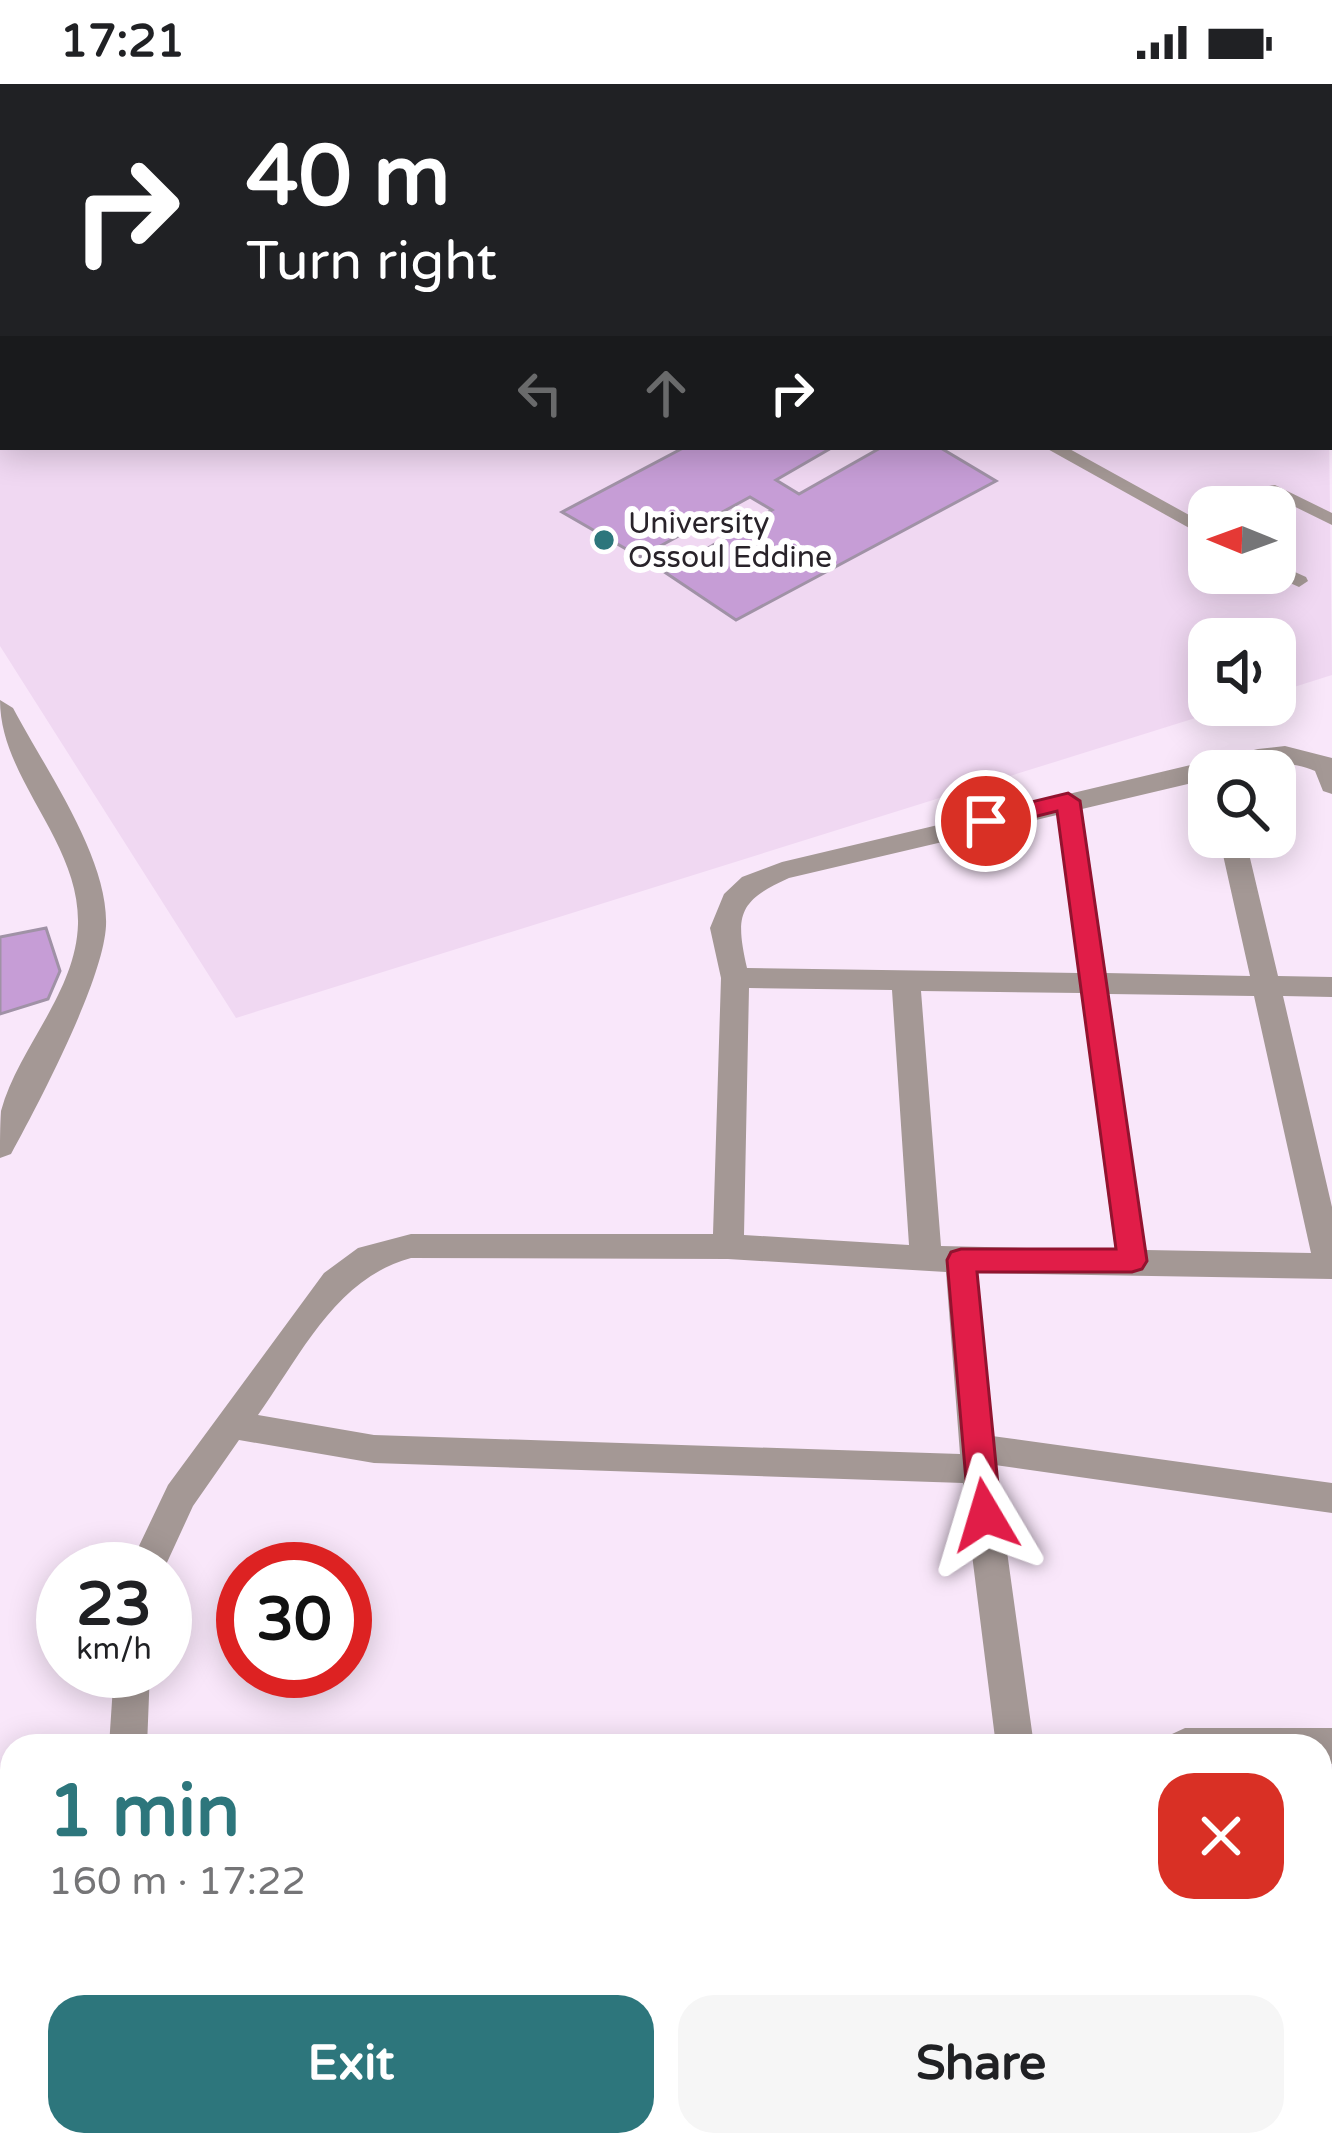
<!DOCTYPE html>
<meta charset="utf-8">
<style>
:root{--surface:#fff;--page:#f6f6f6;--text:#202124;--muted:#757577;--accent:#2d767c}
body{margin:0;font-family:"Varela Round",sans-serif;background:var(--page);color:var(--text);height:100vh;display:flex;flex-direction:column;font-size:45px;white-space:nowrap}
*{box-sizing:border-box;margin:0}
p{font-size:39px;color:var(--muted)}
.icon{flex:none;width:66px;height:66px;fill:none;stroke:currentColor;stroke-width:2;stroke-linecap:round;stroke-linejoin:round}
.map{position:relative;flex:1;overflow:hidden}
.panel{position:absolute;left:0px;top:1650px;width:1332px;height:423px;display:flex;flex-direction:column;background:var(--surface);border-radius:36px 36px 0 0;box-shadow:0 6px 30px #0003}
.panel>*{flex:none}
.banner{position:absolute;left:0px;top:0px;width:1332px;height:366px;box-shadow:0 6px 30px #0003;background:#202124;color:#fff;overflow:hidden}
.needle{width:78px;rotate:271deg}
.controls{position:absolute;left:1188px;top:402px;display:grid;gap:24px}
.controls a{display:grid;place-items:center;width:108px;height:108px;border-radius:24px;background:var(--surface);box-shadow:0 6px 30px #0003;font-size:60px}
.speed{position:absolute;left:36px;top:1458px;display:flex;gap:24px;font-size:60px;font-weight:700;text-align:center}
.speed>*{display:grid;place-content:center;width:156px;height:156px;border-radius:50%;background:var(--surface);box-shadow:0 6px 30px #0003;line-height:1}
.speed small{font-size:30px;font-weight:400}
.speed .limit{border:18px solid #d22;background:#fff;color:#111}
.pin{position:absolute;display:grid;place-items:center;width:102px;height:102px;color:#fff;margin:-51px;border:6px solid #fff;border-radius:50%;box-shadow:0 3px 12px #0007}
.me{position:absolute;width:132px;margin:-66px;rotate:353deg;stroke-linejoin:round;filter:drop-shadow(0 0 9px #0008)}
.turn{display:flex;align-items:center;gap:42px;height:252px;padding:0 48px;font-size:54px}
.turn .icon{width:156px;height:156px;stroke-width:2.5}
.turn b{display:block;font-size:84px;line-height:102px}
.lanes{display:flex;align-items:center;height:114px;padding:0 48px;background:#0003;justify-content:center;gap:60px;direction:ltr}
.lanes .off{opacity:.35}
.round{display:grid;place-items:center;flex:none;width:126px;height:126px;border-radius:36px;background:var(--page)}
.summary{display:flex;align-items:center;justify-content:space-between;height:204px;padding:0 48px}
h1{font-size:72px;font-weight:700;line-height:90px;color:var(--accent)}
.action{display:flex;gap:24px;margin-top:auto;padding:24px 48px}
.action a{flex:1;height:138px;border-radius:36px;background:var(--accent);color:#fff;font-size:48px;font-weight:700;line-height:138px;text-align:center}
.action a+a{background:var(--page);color:var(--text)}
.status{display:flex;justify-content:space-between;align-items:center;height:84px;padding:0 60px;background:var(--surface);direction:ltr}
.status svg{height:33px;fill:currentColor}
.map>svg:first-child{display:block}
</style>
<div class="status"><b>17:21</b><svg viewBox="0 0 49 12"><path d="M0 12V9h3v3zM5 12V6h3v6zM10 12V3h3v9zM15 12V0h3v12zM26 1h20v11H26zM47 4h2v5h-2z"/></svg></div>
<div class="map">
<svg width="1332" height="2072" viewBox="0 0 1332 2072">
<rect width="100%" height="100%" fill="#f9e7fa"/>
<path fill="#f0d8f2" fill-rule="evenodd" d="M 0,0 L 564,3 L 3,3 L 3,363 L 1329,363 L 1329,345 L 1332,591 L 1275,609 L 1275,555 L 1209,555 L 1209,621 L 1237,621 L 236,934 L 0,562 ZM 1209,423 L 1275,423 L 1275,489 L 1209,489 Z"/>
<path fill="#c69dd6" stroke="#a092a6" stroke-width="3" d="M 685,363 L 833,363 L 776,396 L 799,410 L 882,363 L 939,363 L 996,397 L 736,536 L 666,489 L 772,426 L 750,413 L 640,473 L 562,428 Z
M 46,844 L 60,887 L 48,915 L 0,930 L 0,853 Z"/>
<g fill="none" stroke-linecap="round" stroke-linejoin="round">
<path fill="#a49895" fill-rule="evenodd" d="M 1044,363 L 1066,363 L 1209,442 L 1209,455 Z
M 1275,401 L 1332,429 L 1332,441 L 1269,410 L 1269,402 Z
M 1275,479 L 1306,493 L 1308,497 L 1299,503 L 1268,489 L 1275,489 Z"/>
<path fill="#a49895" fill-rule="evenodd" d="M 770,0 L 797,0 L 768,3 Z
M 1332,143 L 1332,155 L 1329,156 L 1329,144 Z
M 0,616 L 13,624 C 44,683 109,774 106,842 C 103,897 39,1019 11,1070 L 0,1074 C 0,1059 0,1041 1,1027 C 18,964 76,909 78,840 C 80,757 0,695 0,616 Z
M 1285,662 L 1332,674 L 1332,710 L 1323,707 L 1315,687 C 1280,671 1246,687 1209,687 L 1209,695 L 1082,725 L 1106,889 L 1250,892 L 1219,753 L 1245,753 L 1278,892 L 1332,893 L 1332,913 L 1283,912 L 1332,1123 L 1332,1195 L 978,1189 L 992,1352 L 1332,1399 L 1332,1429 L 995,1381 L 1034,1662 L 996,1662 L 963,1399 L 374,1379 L 239,1356 L 193,1422 L 164,1485 L 128,1485 L 168,1401 L 324,1189 L 358,1164 L 411,1150 L 713,1150 L 721,894 L 710,844 L 724,810 L 742,793 L 782,778 L 1258,665 ZM 1057,731 L 1078,889 L 747,884 C 735,831 738,817 789,794 ZM 749,904 L 892,906 L 909,1161 L 744,1151 ZM 921,907 L 1081,909 L 1115,1166 L 941,1162 ZM 1109,910 L 1254,912 L 1311,1169 L 1146,1166 ZM 411,1174 L 728,1175 L 946,1188 L 960,1370 L 374,1351 L 258,1331 C 301,1271 336,1194 411,1174 Z
M 114,1587 L 150,1587 L 147,1662 L 109,1662 Z
M 1185,1644 L 1332,1644 L 1332,1680 L 1320,1680 L 1320,1662 L 1166,1662 L 1172,1650 Z
M 1320,2054 L 1325,2072 L 1283,2072 L 1281,2061 L 1320,2061 Z
M 38,2061 L 80,2061 L 78,2072 L 36,2072 Z
M 287,2061 L 329,2061 L 328,2072 L 286,2072 Z
M 532,2061 L 574,2061 L 574,2072 L 532,2072 Z
M 784,2061 L 826,2061 L 826,2072 L 784,2072 Z
M 1033,2061 L 1075,2061 L 1076,2072 L 1034,2072 Z"/>
<path fill="#80706b" fill-rule="evenodd" d="M 567,0 L 589,0 L 591,3 L 569,3 Z
M 611,0 L 632,0 L 634,3 L 613,3 Z
M 1329,303 L 1332,303 L 1332,316 L 1329,316 Z
M 1329,328 L 1332,328 L 1332,341 L 1329,341 Z"/>
</g>
<path fill="#e11d48" stroke="#92132f" stroke-width="3" d="M 1068,709 L 1080,717 L 1147,1177 L 1142,1185 L 1132,1188 L 977,1188 L 1001,1431 L 996,1441 L 985,1445 L 974,1441 L 969,1431 L 947,1176 L 951,1168 L 961,1165 L 1116,1165 L 1057,727 L 986,745 L 974,737 L 978,731 Z"/>
<circle fill="#2d767c" stroke="#fff" stroke-width="4.5" cx="604" cy="456" r="12"/>
<g text-anchor="middle" stroke-width="12" stroke-linejoin="round" paint-order="stroke">
<g font-size="30" fill="#29232a" stroke="#fff" text-anchor="start">
<text x="628" y="449">University<tspan x="628" dy="34">Ossoul Eddine</tspan></text>
</g>
</g>
</svg>
<div class="controls">
<a><svg class="needle" viewBox="-14 -14 28 28"><path d="M0-13l5 13h-10z" fill="#e53935"/><path d="M0 13l5-13h-10z" fill="#757577"/></svg></a>
<a><svg class="icon" aria-label="sound" viewBox="0 0 24 24"><path d="M4 9h4l5-4v14l-5-4H4zM17 9q2 3 0 6"/></svg></a>
<a><svg class="icon" aria-label="search" viewBox="0 0 24 24"><circle cx="10" cy="10" r="6"/><path d="M15 15l6 6"/></svg></a>
</div>
<div class="speed"><div>23<small>km/h</small></div><div class="limit">30</div></div>
<div class="pin" style="left:986px;top:737px;background:#d93025"><svg class="icon" aria-label="arrive" viewBox="0 0 24 24"><path d="M6 21V4h12l-3 4 3 4H6"/></svg></div>
<svg class="me" style="left:985px;top:1431px" viewBox="-20 -20 40 40"><path d="M0-17L14 15 0 8-14 15z" fill="#e11d48" stroke="#fff" stroke-width="4"/></svg>
<div class="banner">
<div class="turn"><svg class="icon" aria-label="right" viewBox="0 0 24 24"><path d="M7 20v-9h11M14 6l5 5-5 5"/></svg><div><b>40 m</b>Turn right</div></div>
<div class="lanes"><svg class="icon off" aria-label="left" viewBox="0 0 24 24"><path d="M17 20v-9H6M10 6l-5 5 5 5"/></svg><svg class="icon off" aria-label="ahead" viewBox="0 0 24 24"><path d="M12 20V5M6 11l6-6 6 6"/></svg><svg class="icon" aria-label="right" viewBox="0 0 24 24"><path d="M7 20v-9h11M14 6l5 5-5 5"/></svg></div>
</div>
<section class="panel">
<div class="summary"><div><h1>1 min</h1><p>160 m · 17:22</p></div><a class="round" style="background:#d93025;color:#fff"><svg class="icon" aria-label="close" viewBox="0 0 24 24"><path d="M6 6l12 12M18 6L6 18"/></svg></a></div>
<div class="action"><a>Exit</a><a>Share</a></div>
</section>
</div>
